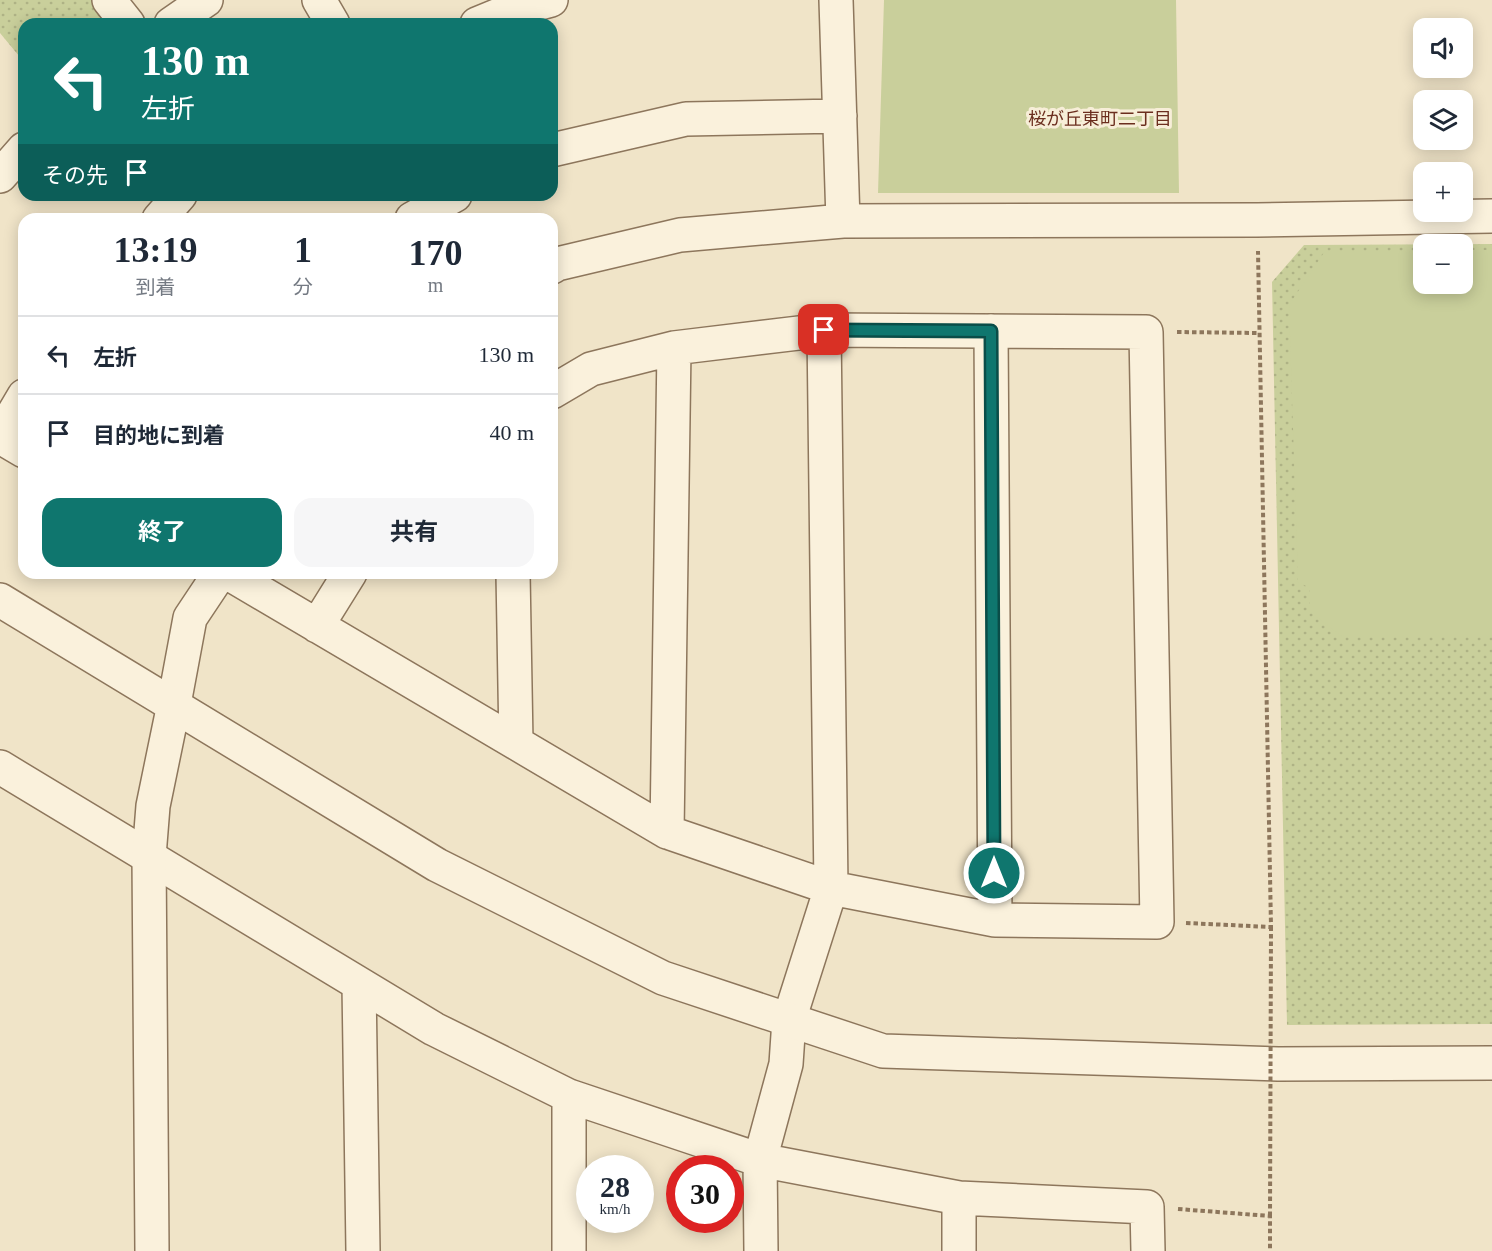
<!DOCTYPE html>
<html lang="ja">
<meta charset="utf-8">
<style>
:root{--surface:#fff;--page:#f6f6f7;--text:#1f2937;--muted:#747a83;--line:#e0e1e3;--accent:#0f766e}
body{margin:0;font-family:"Times New Roman","Noto Sans JP",serif;background:var(--page);color:var(--text);height:100vh;display:flex;flex-direction:column;font-size:22px;white-space:nowrap}
*{box-sizing:border-box;margin:0}
p{font-size:20px;color:var(--muted)}
.icon{flex:none;width:33px;height:33px;fill:none;stroke:currentColor;stroke-width:2;stroke-linecap:round;stroke-linejoin:round}
.map{position:relative;flex:1;overflow:hidden}
.panel{position:absolute;left:18px;top:213px;width:540px;height:366px;display:flex;flex-direction:column;background:var(--surface);border-radius:18px;box-shadow:0 3px 15px #0003}
.panel>*{flex:none}
.guide{position:absolute;left:18px;top:18px;width:540px;height:183px;border-radius:18px;box-shadow:0 3px 15px #0003;background:#0f766e;color:#fff;overflow:hidden}
.controls{position:absolute;left:1413px;top:18px;display:grid;gap:12px}
.controls a{display:grid;place-items:center;width:60px;height:60px;border-radius:12px;background:var(--surface);box-shadow:0 3px 15px #0003;font-size:30px}
.speed{position:absolute;left:576px;top:1155px;display:flex;gap:12px;font-size:30px;font-weight:700;text-align:center}
.speed>*{display:grid;place-content:center;width:78px;height:78px;border-radius:50%;background:var(--surface);box-shadow:0 3px 15px #0003;line-height:1}
.speed small{font-size:15px;font-weight:400}
.speed .limit{border:9px solid #d22;background:#fff;color:#111}
.pin{position:absolute;display:grid;place-items:center;width:51px;height:51px;color:#fff;margin:-26px;border-radius:12px;box-shadow:0 3px 9px #0006}
.me{position:absolute;width:66px;margin:-33px;rotate:0deg;stroke-linejoin:round;filter:drop-shadow(0 0 4px #0008)}
.turn{display:flex;align-items:center;gap:21px;height:126px;padding:0 24px;font-size:27px}
.turn .icon{width:78px;height:78px;stroke-width:2.5}
.turn b{display:block;font-size:42px;line-height:51px}
.then{display:flex;align-items:center;height:57px;padding:0 24px;background:#0003;gap:12px;font-size:22px}
.eta{display:flex;justify-content:space-evenly;align-items:center;height:102px;text-align:center}
.eta b{font-size:36px;font-weight:700;line-height:42px}
.cta{display:flex;gap:12px;margin-top:auto;padding:12px 24px}
.cta a{flex:1;height:69px;border-radius:18px;background:var(--accent);color:#fff;font-size:24px;font-weight:700;line-height:69px;text-align:center}
.cta a+a{background:var(--page);color:var(--text)}
ul{padding:0;list-style:none}
li{display:flex;align-items:center;gap:18px;height:78px;padding:0 24px;border-top:2px solid var(--line)}
li div{flex:1}
li b{display:block;font-size:22px}
li em{font-style:normal}
.map>svg:first-child{display:block}
</style>
<div class="map">
<svg width="1492" height="1251" viewBox="0 0 1492 1251">
<defs>
<pattern id="park-dots" width="8" height="8" patternUnits="userSpaceOnUse" patternTransform="scale(1.5)"><rect width="8" height="8" fill="#c9cf9b"/><path d="M2 2h.1M6 6h.1" fill="none" stroke="#aeb285" stroke-width="1.8" stroke-linecap="round"/></pattern>
</defs>
<rect width="100%" height="100%" fill="#f0e4c8"/>
<path fill="url(#park-dots)" fill-rule="evenodd" d="M 0,0 L 109,0 L 128,24 L 24,24 L 24,62 L 0,33 Z
M 1492,244 L 1492,1024 L 1287,1025 L 1272,282 L 1304,245 ZM 1424,244 L 1462,244 L 1462,284 L 1424,284 Z"/>
<path fill="#c9cf9b" d="M 884,0 L 1176,0 L 1179,193 L 878,193 Z
M 1463,250 L 1492,250 L 1492,635 L 1487,637 L 1343,637 L 1310,612 L 1310,588 L 1298,582 L 1289,305 L 1325,251 L 1423,251 L 1424,284 L 1462,284 Z"/>
<g fill="none" stroke-linecap="round" stroke-linejoin="round">
<g stroke="#8d765c" stroke-width="36">
<path id="minor" d="M 109,0 L 128,24
M 319,0 L 333,24
M 836,0 L 843,221
M 171,24 L 206,0
M 477,24 L 506,12 L 551,0
M 552,150 L 686,119 L 840,116
M 0,176 L 24,149
M 159,219 L 180,195
M 412,219 L 455,195
M 552,267 L 557,264 L 680,235 L 843,221 L 1257,220 L 1492,216
M 991,331 L 995,920
M 0,437 L 24,396
M 0,437 L 24,451
M 228,573 L 667,832 L 831,888 L 995,920 L 1157,922 L 1146,332 L 824,330 L 674,348 L 591,369 L 552,392
M 513,573 L 516,743
M 317,626 L 350,573
M 174,704 L 190,618 L 220,573
M 0,767 L 434,1029 L 569,1096 L 760,1160 L 959,1198 L 1147,1207 L 1148,1251
M 667,832 L 674,348
M 359,984 L 363,1251
M 569,1096 L 569,1251
M 761,1251 L 760,1160 L 786,1064 L 789,1020 L 831,888 L 824,330
M 959,1251 L 959,1198"/>
</g>
<g stroke="#8d765c" stroke-width="36">
<path id="tertiary" d="M 0,600 L 437,865 L 663,978 L 883,1051 L 1278,1064 L 1492,1063
M 152,1251 L 149,856 L 153,806 L 174,704"/>
</g>
<path stroke="#8d765c" stroke-width="4" stroke-dasharray="4.5 3" stroke-linecap="butt" d="M 1177,332 L 1259,333
M 1186,923 L 1271,927 L 1258,251
M 1178,1209 L 1270,1216 L 1270,1251"/>
<use href="#minor" stroke="#faf1dc" stroke-width="33"/>
<use href="#tertiary" stroke="#faf1dc" stroke-width="33"/>
<path stroke="#8d765c" stroke-width="4" stroke-dasharray="4.5 3" stroke-linecap="butt" d="M 1270,1216 L 1271,927"/>
</g>
<g fill="none" stroke-linecap="round" stroke-linejoin="round">
<g stroke="#0a4d48" stroke-width="15">
<path id="route" d="M 824,330 L 991,331 L 994,873"/>
</g>
<use href="#route" stroke="#0f766e" stroke-width="10"/>
</g>
<g text-anchor="middle" stroke-width="6" stroke-linejoin="round" paint-order="stroke">
<g font-size="18" fill="#6b2e1e" stroke="#f7eed8">
<text x="1100" y="125">桜が丘東町二丁目</text>
</g>
</g>
</svg>
<div class="controls">
<a><svg class="icon" aria-label="sound" viewBox="0 0 24 24"><path d="M4 9h4l5-4v14l-5-4H4zM17 9q2 3 0 6"/></svg></a>
<a><svg class="icon" aria-label="layers" viewBox="0 0 24 24"><path d="M12 4l9 5-9 5-9-5zM3 14l9 5 9-5"/></svg></a>
<a>+</a>
<a>−</a>
</div>
<div class="speed"><div>28<small>km/h</small></div><div class="limit">30</div></div>
<div class="pin" style="left:824px;top:330px;background:#d93025"><svg class="icon" aria-label="arrive" viewBox="0 0 24 24"><path d="M6 21V4h12l-3 4 3 4H6"/></svg></div>
<svg class="me" style="left:994px;top:873px" viewBox="-20 -20 40 40"><circle r="17" fill="#0f766e" stroke="#fff" stroke-width="3"/><path d="M0-11L8 9 0 5-8 9z" fill="#fff"/></svg>
<div class="guide">
<div class="turn"><svg class="icon" aria-label="left" viewBox="0 0 24 24"><path d="M17 20v-9H6M10 6l-5 5 5 5"/></svg><div><b>130 m</b>左折</div></div>
<div class="then">その先<svg class="icon" aria-label="arrive" viewBox="0 0 24 24"><path d="M6 21V4h12l-3 4 3 4H6"/></svg></div>
</div>
<section class="panel">
<div class="eta">
<div><b>13:19</b><p>到着</p></div>
<div><b>1</b><p>分</p></div>
<div><b>170</b><p>m</p></div>
</div>
<ul>
<li><svg class="icon" aria-label="left" viewBox="0 0 24 24"><path d="M17 20v-9H6M10 6l-5 5 5 5"/></svg><div><b>左折</b></div><em>130 m</em></li>
<li><svg class="icon" aria-label="arrive" viewBox="0 0 24 24"><path d="M6 21V4h12l-3 4 3 4H6"/></svg><div><b>目的地に到着</b></div><em>40 m</em></li>
</ul>
<div class="cta"><a>終了</a><a>共有</a></div>
</section>
</div>
